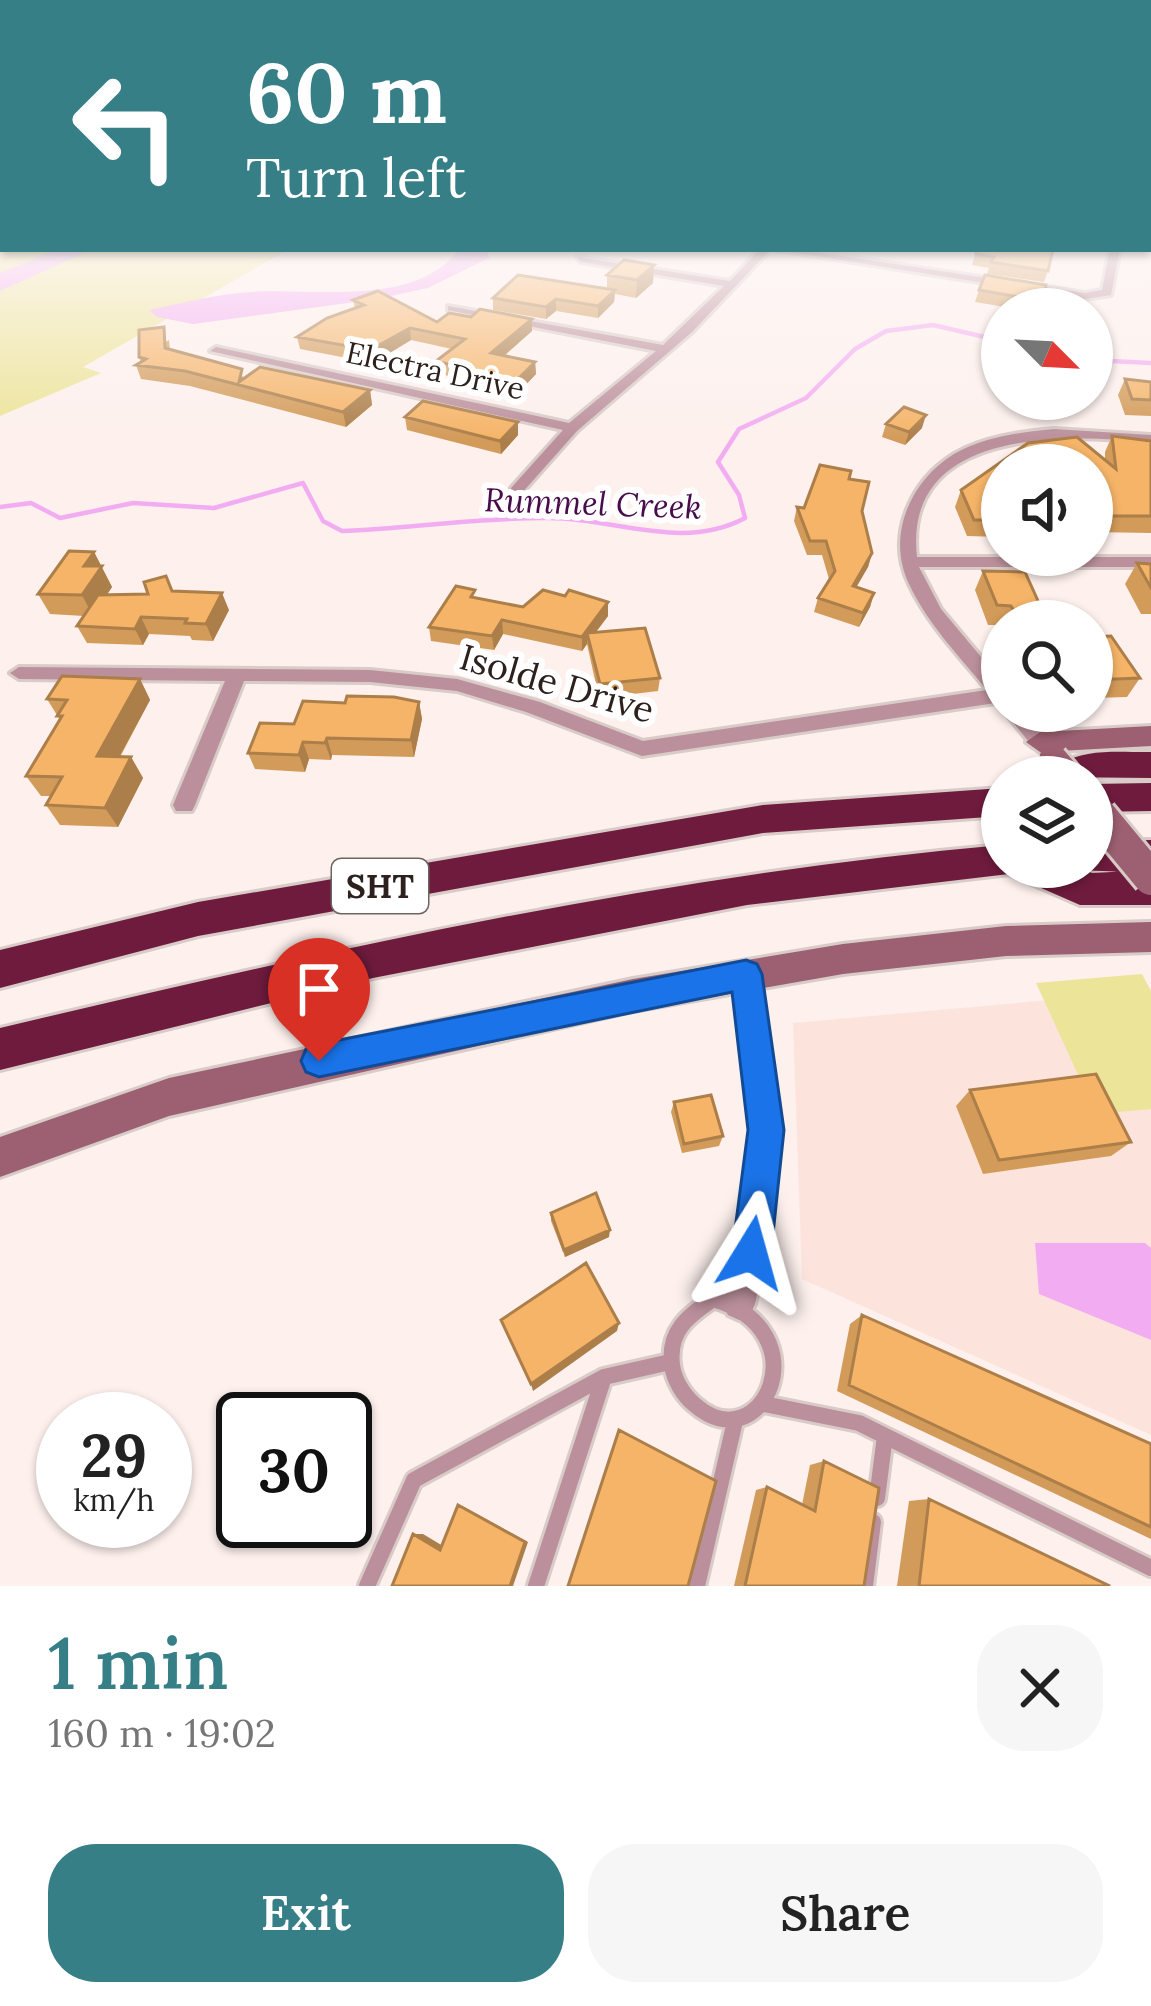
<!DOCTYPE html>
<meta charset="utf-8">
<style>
:root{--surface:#fff;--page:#f6f6f6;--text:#222;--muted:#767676;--accent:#377f87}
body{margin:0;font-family:Lora,serif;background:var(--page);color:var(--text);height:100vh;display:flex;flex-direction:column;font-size:45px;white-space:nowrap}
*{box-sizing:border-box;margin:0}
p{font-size:39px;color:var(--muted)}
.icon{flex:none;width:66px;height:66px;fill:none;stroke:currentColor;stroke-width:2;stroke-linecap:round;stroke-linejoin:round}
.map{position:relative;height:1586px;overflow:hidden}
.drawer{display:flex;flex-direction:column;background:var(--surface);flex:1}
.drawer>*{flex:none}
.guide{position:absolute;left:0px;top:0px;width:1152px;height:252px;box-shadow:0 3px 9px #0004;background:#377f87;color:#fff;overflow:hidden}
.needle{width:78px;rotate:114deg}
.controls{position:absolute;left:981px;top:288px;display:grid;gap:24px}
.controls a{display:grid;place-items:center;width:132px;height:132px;border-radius:50%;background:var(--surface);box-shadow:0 3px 9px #0004;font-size:60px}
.speed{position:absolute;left:36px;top:1392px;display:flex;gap:24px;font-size:60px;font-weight:700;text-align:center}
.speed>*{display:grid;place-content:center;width:156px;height:156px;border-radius:50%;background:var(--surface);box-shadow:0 3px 9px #0004;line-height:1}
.speed small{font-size:30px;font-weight:400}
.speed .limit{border:6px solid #111;border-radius:18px;background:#fff;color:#111}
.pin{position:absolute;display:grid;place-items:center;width:102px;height:102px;color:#fff;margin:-123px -51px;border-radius:50% 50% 50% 0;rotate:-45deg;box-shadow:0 0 12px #0007}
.pin .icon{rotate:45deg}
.me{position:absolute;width:132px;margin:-66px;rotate:8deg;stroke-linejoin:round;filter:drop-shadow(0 0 9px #0008)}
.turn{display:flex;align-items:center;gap:42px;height:252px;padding:0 48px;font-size:54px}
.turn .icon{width:156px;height:156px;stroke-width:2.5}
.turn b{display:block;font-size:84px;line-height:102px}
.round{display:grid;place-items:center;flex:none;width:126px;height:126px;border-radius:48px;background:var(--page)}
.overview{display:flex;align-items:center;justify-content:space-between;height:204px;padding:0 48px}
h1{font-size:72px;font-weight:600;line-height:90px;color:var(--accent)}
.action{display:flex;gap:24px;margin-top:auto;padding:24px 48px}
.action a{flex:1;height:138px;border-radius:48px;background:var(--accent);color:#fff;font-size:48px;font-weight:600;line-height:138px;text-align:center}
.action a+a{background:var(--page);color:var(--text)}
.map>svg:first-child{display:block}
</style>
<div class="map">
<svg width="1151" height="1586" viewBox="0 0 1151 1586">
<rect width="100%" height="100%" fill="#fdf0ed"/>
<path fill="#fce4dd" d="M 1151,991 L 1151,1435 L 802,1279 L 793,1023 Z"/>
<path fill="#ece499" d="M 0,219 L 3,249 L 289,249 L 83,367 L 101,373 L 0,416 Z
M 1142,974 L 1151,991 L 1151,1109 L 1096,1114 L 1036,983 Z"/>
<path fill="#f2adf2" d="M 58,249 L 93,249 L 0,291 L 0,273 Z
M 459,249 L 487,249 L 489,258 L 428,288 L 377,299 L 193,324 L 157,317 L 149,310 C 182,303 217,294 250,292 C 313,287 415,309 459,249 Z
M 1035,1243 L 1145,1243 L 1151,1248 L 1151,1340 L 1039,1294 Z"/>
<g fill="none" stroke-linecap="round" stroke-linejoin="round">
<path stroke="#f2adf2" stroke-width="4.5" d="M 1092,360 L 1151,363
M 0,507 L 31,503 L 60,518 L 133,503 L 214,508 L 303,483 L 323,521 L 342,531 C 410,528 477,518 545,518 C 613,517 682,552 745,518 L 739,495 L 718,462 L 739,429 L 806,398 L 855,349 L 886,331 L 933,325 L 1002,341"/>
<g stroke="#d8cbc8" stroke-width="22">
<path id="lane" d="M 713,1299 C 823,1331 762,1463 695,1405 C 683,1395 674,1380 672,1365 C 668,1331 687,1317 713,1299 Z
M 764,1404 L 859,1423 L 1151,1568
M 877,1498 L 885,1436
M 367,1586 L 414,1480 L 604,1377 L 670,1362
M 536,1586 L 604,1377
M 697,1586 L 735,1421
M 865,1586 L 873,1522"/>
</g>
<g stroke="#d8cbc8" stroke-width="6">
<path id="street" d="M 1149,243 L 1151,243 L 1151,249 L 1149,249 Z
M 760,249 L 796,249 L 1085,293 L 1102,290 L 1110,249 L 1120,249 L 1111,295 L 1085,299 L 771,249 L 692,332 L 577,431 L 521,494 L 511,494 L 511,488 L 563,430 L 210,351 L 216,347 L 569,423 L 656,351 L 452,311 L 448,310 L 448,306 L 663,345 L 724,286 L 581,262 L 577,257 L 730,281 Z
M 1054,429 L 1151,435 L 1151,443 C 1066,433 902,428 917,557 L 1151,557 L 1151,567 L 919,567 L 941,609 L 1002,682 L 1002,702 L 642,756 L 526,712 L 457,691 L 370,682 L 244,681 L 195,805 L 192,811 L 176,811 L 173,805 L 225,681 L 19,679 L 10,673 L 19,667 L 370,670 L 457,679 L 540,702 L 643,741 L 987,690 C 959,656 927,623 909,584 C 886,536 910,481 954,454 C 984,437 1020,432 1054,429 Z
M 1004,711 L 1025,711 L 1050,742 L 1047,747 L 1033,747 Z
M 746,964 L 755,967 L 758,975 L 780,1130 L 772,1226 L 755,1304 L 750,1315 L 739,1320 L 728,1315 L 723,1304 L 742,1226 L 752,1130 L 734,975 L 737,967 Z"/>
</g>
<g stroke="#d8cbc8" stroke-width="6">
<path id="secondary" d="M 1151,726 L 1151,746 L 1040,752 L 1026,742 L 1040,732 Z
M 1151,922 L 1151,952 L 1006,956 L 843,974 L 633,1011 L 169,1116 L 0,1177 L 0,1137 L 169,1078 L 633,979 L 843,944 L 1006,926 Z"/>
</g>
<g stroke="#d8cbc8" stroke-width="6">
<path id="highway" d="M 1151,752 L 1151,778 L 1050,777 C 1068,745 1120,753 1151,752 Z
M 1151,783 L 1151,811 L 1092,812 L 1092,784 Z
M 1002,788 L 1002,816 L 763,833 L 198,936 L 0,988 L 0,950 L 198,902 L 763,805 Z
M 1151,840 L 1151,870 L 1092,873 L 1078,867 L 1092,867 L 1092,841 Z
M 1002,845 L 1002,867 L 1151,873 L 1151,905 L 1080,905 L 1009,874 L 747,905 L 373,978 L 0,1070 L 0,1028 C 332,949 662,875 1002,845 Z"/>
</g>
<use href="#lane" stroke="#bb909c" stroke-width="16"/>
<use href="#street" fill="#bb909c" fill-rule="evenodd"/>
<use href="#secondary" fill="#9c6072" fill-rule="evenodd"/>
<use href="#highway" fill="#6f1b3d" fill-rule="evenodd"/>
<g stroke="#d8cbc8" stroke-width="33" stroke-linecap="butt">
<path id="secondary-bridge-far1" d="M 1053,758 L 1069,777
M 1092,806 L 1101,818"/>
</g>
<g stroke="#d8cbc8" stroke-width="40" stroke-linecap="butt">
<path id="secondary-bridge" d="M 1099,815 L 1151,878"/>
</g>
<use href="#secondary-bridge-far1" stroke="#9c6072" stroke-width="27"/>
<use href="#secondary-bridge" stroke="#9c6072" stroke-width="34"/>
</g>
<path fill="#d39b59" d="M 977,249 L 1048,271 L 1044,282 L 987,274 L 989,268 L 972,265 Z
M 607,275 L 653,283 L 636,298 L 615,294 L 614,302 L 598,318 L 556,311 L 546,319 L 493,310 L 493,298 L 607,289 Z
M 979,290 L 1042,301 L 1039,309 L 1017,309 L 975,302 Z
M 353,300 L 437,322 L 532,331 L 504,356 L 535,362 L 536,374 L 517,394 L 437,373 L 436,361 L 452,349 L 411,340 L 373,363 L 300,349 L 297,337 L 355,308 Z
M 169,340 L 170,349 L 244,377 L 370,390 L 372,405 L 346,427 L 190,386 L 141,379 L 136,365 L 141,362 L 139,357 Z
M 1125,379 L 1151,382 L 1151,416 L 1125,415 L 1118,395 Z
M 405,417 L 518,435 L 501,454 L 407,430 Z
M 886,424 L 922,428 L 905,445 L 882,437 Z
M 1112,436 L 1151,441 L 1151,533 L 1092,532 L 1092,465 L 1002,465 L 1002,537 L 967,536 L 955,507 L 961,490 L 1028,443 L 1077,437 L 1105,460 L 1105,452 Z
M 849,479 L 862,511 L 872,553 L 868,567 L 856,587 L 874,593 L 870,607 L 859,627 L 814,612 L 818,598 L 829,579 L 822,555 L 807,555 L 794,521 L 797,507 L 804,508 Z
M 94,552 L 112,587 L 106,595 L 148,594 L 173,591 L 229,610 L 213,641 L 192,640 L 190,636 L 149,634 L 143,645 L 87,643 L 77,626 L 84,616 L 50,614 L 38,594 Z
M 1137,563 L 1151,564 L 1151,614 L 1141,614 L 1125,584 Z
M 983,571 L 1043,612 L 1074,621 L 1002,621 L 1002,625 L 988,625 L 975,590 Z
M 565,596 L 608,602 L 608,616 L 596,632 L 660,678 L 658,691 L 599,698 L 587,644 L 582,651 L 503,634 L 494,650 L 431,641 L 429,627 L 476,598 L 523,607 Z
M 1092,637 L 1140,678 L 1127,697 L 1092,698 Z
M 140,679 L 150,700 L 120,757 L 131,757 L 143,778 L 118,827 L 60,825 L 46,805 L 51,796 L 41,796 L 26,776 L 60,720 L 47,699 Z
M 419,702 L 422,719 L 414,757 L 332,755 L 331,760 L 309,759 L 305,772 L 255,769 L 248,753 L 294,724 L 345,703 Z
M 970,1090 L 1131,1142 L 1111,1156 L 983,1174 L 956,1106 Z
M 674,1102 L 723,1136 L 719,1146 L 682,1153 L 671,1112 Z
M 551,1213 L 609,1237 L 565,1257 L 551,1221 Z
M 862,1315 L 1151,1444 L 1151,1539 L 837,1391 L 850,1324 Z
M 824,1461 L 864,1586 L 734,1586 L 756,1490 L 767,1487 L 802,1505 L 810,1465 Z
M 929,1499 L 1110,1586 L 897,1586 L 909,1501 Z"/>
<path fill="#ac7e49" d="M 654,265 L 653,283 L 636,298 L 637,280 Z
M 615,290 L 614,302 L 598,318 L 598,306 Z
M 556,299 L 556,311 L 546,319 L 546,307 Z
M 532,319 L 532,331 L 492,366 L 491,353 Z
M 410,328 L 411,340 L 373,363 L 370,350 Z
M 535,362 L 536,374 L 517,394 L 516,381 Z
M 370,390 L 372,405 L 346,427 L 343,412 Z
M 926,415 L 922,428 L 905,445 L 909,432 Z
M 518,422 L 518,435 L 501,454 L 500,441 Z
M 94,552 L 112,587 L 93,616 L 82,595 L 84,566 Z
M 872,553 L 868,567 L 849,600 L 853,586 Z
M 222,593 L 229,610 L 213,641 L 206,624 Z
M 874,593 L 870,607 L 859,627 L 863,613 Z
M 608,602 L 608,616 L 589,641 L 587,633 L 587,644 L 582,651 L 582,637 Z
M 141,617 L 149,634 L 143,645 L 135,629 Z
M 502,620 L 503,634 L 494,650 L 492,636 Z
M 140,679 L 150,700 L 109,776 L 97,756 Z
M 419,702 L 422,719 L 414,757 L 411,740 Z
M 327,738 L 332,755 L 331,760 L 325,743 Z
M 303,742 L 309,759 L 305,772 L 299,755 Z
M 131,757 L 143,778 L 118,827 L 105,808 Z
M 610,1230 L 609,1237 L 565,1257 L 564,1250 Z
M 619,1323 L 617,1331 L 533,1391 L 531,1384 Z
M 458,1505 L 464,1507 L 528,1542 L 513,1586 L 510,1586 Z
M 413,1534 L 423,1534 L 448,1549 L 440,1550 Z"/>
<path fill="#f5b468" stroke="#ac7e49" stroke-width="3" d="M 977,249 L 1053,249 L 1048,271 L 991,262 L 994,257 L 976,254 Z
M 624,260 L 654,265 L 637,280 L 607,275 Z
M 518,275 L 615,290 L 598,306 L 556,299 L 546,307 L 493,298 Z
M 985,275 L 1046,285 L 1042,301 L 979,290 Z
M 378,291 L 437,322 L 449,313 L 471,317 L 480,309 L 532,319 L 491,353 L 535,362 L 516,381 L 436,361 L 465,339 L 410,328 L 370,350 L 297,337 L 327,318 L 364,305 L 353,300 Z
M 164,327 L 165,348 L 242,369 L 239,382 L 260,367 L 370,390 L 343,412 L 185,371 L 136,365 L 146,359 L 139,357 L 139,330 Z
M 1125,379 L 1151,382 L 1151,400 L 1132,399 Z
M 423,401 L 518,422 L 500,441 L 405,417 Z
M 904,407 L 926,415 L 909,432 L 886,424 Z
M 1112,436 L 1151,441 L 1151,516 L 1092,516 L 1092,465 L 1002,465 L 1002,520 L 974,520 L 961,490 L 1028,443 L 1077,437 L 1116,469 Z
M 820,465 L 851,471 L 849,479 L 869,482 L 862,511 L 872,553 L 853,586 L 874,593 L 863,613 L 818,598 L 835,571 L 826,541 L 810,541 L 797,507 L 804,508 Z
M 69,551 L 94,552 L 84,566 L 102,566 L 82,595 L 38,594 Z
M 1137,563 L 1151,564 L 1151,588 Z
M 983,571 L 1025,572 L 1043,612 L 1068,611 L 1074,621 L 1020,621 L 1011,606 L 997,605 Z
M 166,576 L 172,591 L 222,593 L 206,624 L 185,623 L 187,619 L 141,617 L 135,629 L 77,626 L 98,595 L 148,594 L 144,582 Z
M 456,586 L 475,590 L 471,597 L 523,607 L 543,590 L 565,596 L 569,590 L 608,602 L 582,637 L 502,620 L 492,636 L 429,627 Z
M 645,628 L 660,678 L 600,684 L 587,633 Z
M 1111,636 L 1140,678 L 1092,680 L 1092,637 Z
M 62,676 L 140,679 L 97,756 L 131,757 L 105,808 L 46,805 L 62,777 L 26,776 L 62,716 L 57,716 L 67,700 L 47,699 Z
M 347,696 L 394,697 L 419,702 L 411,740 L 327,738 L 325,743 L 303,742 L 299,755 L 248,753 L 260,723 L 294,724 L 303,701 L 345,703 Z
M 1096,1074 L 1131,1142 L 999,1160 L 970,1090 Z
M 711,1095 L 723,1136 L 684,1144 L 674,1102 Z
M 596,1193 L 610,1230 L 564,1250 L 551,1213 Z
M 586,1263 L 619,1323 L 531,1384 L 501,1320 Z
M 862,1315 L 1151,1444 L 1151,1527 L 849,1385 Z
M 619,1430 L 716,1481 L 688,1586 L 568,1586 Z
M 824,1461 L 879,1488 L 864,1586 L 745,1586 L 767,1487 L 815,1511 Z
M 929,1499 L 1110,1586 L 919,1586 Z
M 458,1505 L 525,1542 L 510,1586 L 392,1586 L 413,1534 L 440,1550 Z"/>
<linearGradient id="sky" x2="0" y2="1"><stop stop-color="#acb1ec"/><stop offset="0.5" stop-color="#fef8f7"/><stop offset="1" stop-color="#fef8f7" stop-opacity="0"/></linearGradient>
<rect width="1151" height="441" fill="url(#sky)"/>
<path fill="#1a73e8" stroke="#114b97" stroke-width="3" d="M 746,960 L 757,964 L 762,974 L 784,1130 L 771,1253 L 765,1267 L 751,1272 L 737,1267 L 732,1253 L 748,1130 L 732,992 L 319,1077 L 306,1072 L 301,1061 L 306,1049 L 319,1044 Z"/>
<g text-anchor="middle" stroke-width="12" stroke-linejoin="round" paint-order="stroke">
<g font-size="30" fill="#2d211e" stroke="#fff">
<text transform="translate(435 371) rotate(12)" y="10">Electra Drive</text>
</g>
<g font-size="33" font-style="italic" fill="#480b4b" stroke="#fff">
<text transform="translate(593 503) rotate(2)" y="12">Rummel Creek</text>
</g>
<rect fill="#fff" stroke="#6c6462" stroke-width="3" x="332" y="859" width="96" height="54" rx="9"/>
<g font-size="33" font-weight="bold" fill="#2d211e">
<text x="380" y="898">SHT</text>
</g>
<g font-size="36" fill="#2d211e" stroke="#fff">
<text transform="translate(557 683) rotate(16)" y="13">Isolde Drive</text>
</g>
</g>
</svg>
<div class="controls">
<a><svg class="needle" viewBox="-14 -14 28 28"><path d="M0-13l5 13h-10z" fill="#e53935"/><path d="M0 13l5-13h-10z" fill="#767676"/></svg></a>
<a><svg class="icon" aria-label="sound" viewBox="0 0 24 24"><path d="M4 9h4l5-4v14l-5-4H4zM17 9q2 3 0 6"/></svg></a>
<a><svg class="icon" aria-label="search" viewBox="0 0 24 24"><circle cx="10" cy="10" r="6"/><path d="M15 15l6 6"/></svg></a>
<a><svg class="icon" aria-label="layers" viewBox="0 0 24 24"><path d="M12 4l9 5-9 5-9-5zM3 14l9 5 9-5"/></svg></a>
</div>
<div class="speed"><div>29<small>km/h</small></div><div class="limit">30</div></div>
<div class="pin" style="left:319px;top:1061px;background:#d93025"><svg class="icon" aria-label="arrive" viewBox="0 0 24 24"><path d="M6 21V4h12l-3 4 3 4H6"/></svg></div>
<svg class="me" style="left:751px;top:1253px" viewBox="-20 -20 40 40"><path d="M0-17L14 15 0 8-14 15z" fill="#1a73e8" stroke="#fff" stroke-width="4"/></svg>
<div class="guide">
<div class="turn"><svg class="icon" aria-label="left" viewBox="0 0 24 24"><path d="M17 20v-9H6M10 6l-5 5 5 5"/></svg><div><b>60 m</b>Turn left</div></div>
</div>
</div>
<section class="drawer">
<div class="overview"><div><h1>1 min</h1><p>160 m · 19:02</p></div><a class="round"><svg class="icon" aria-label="close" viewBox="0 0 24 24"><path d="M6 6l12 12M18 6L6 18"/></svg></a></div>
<div class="action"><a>Exit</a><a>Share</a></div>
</section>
